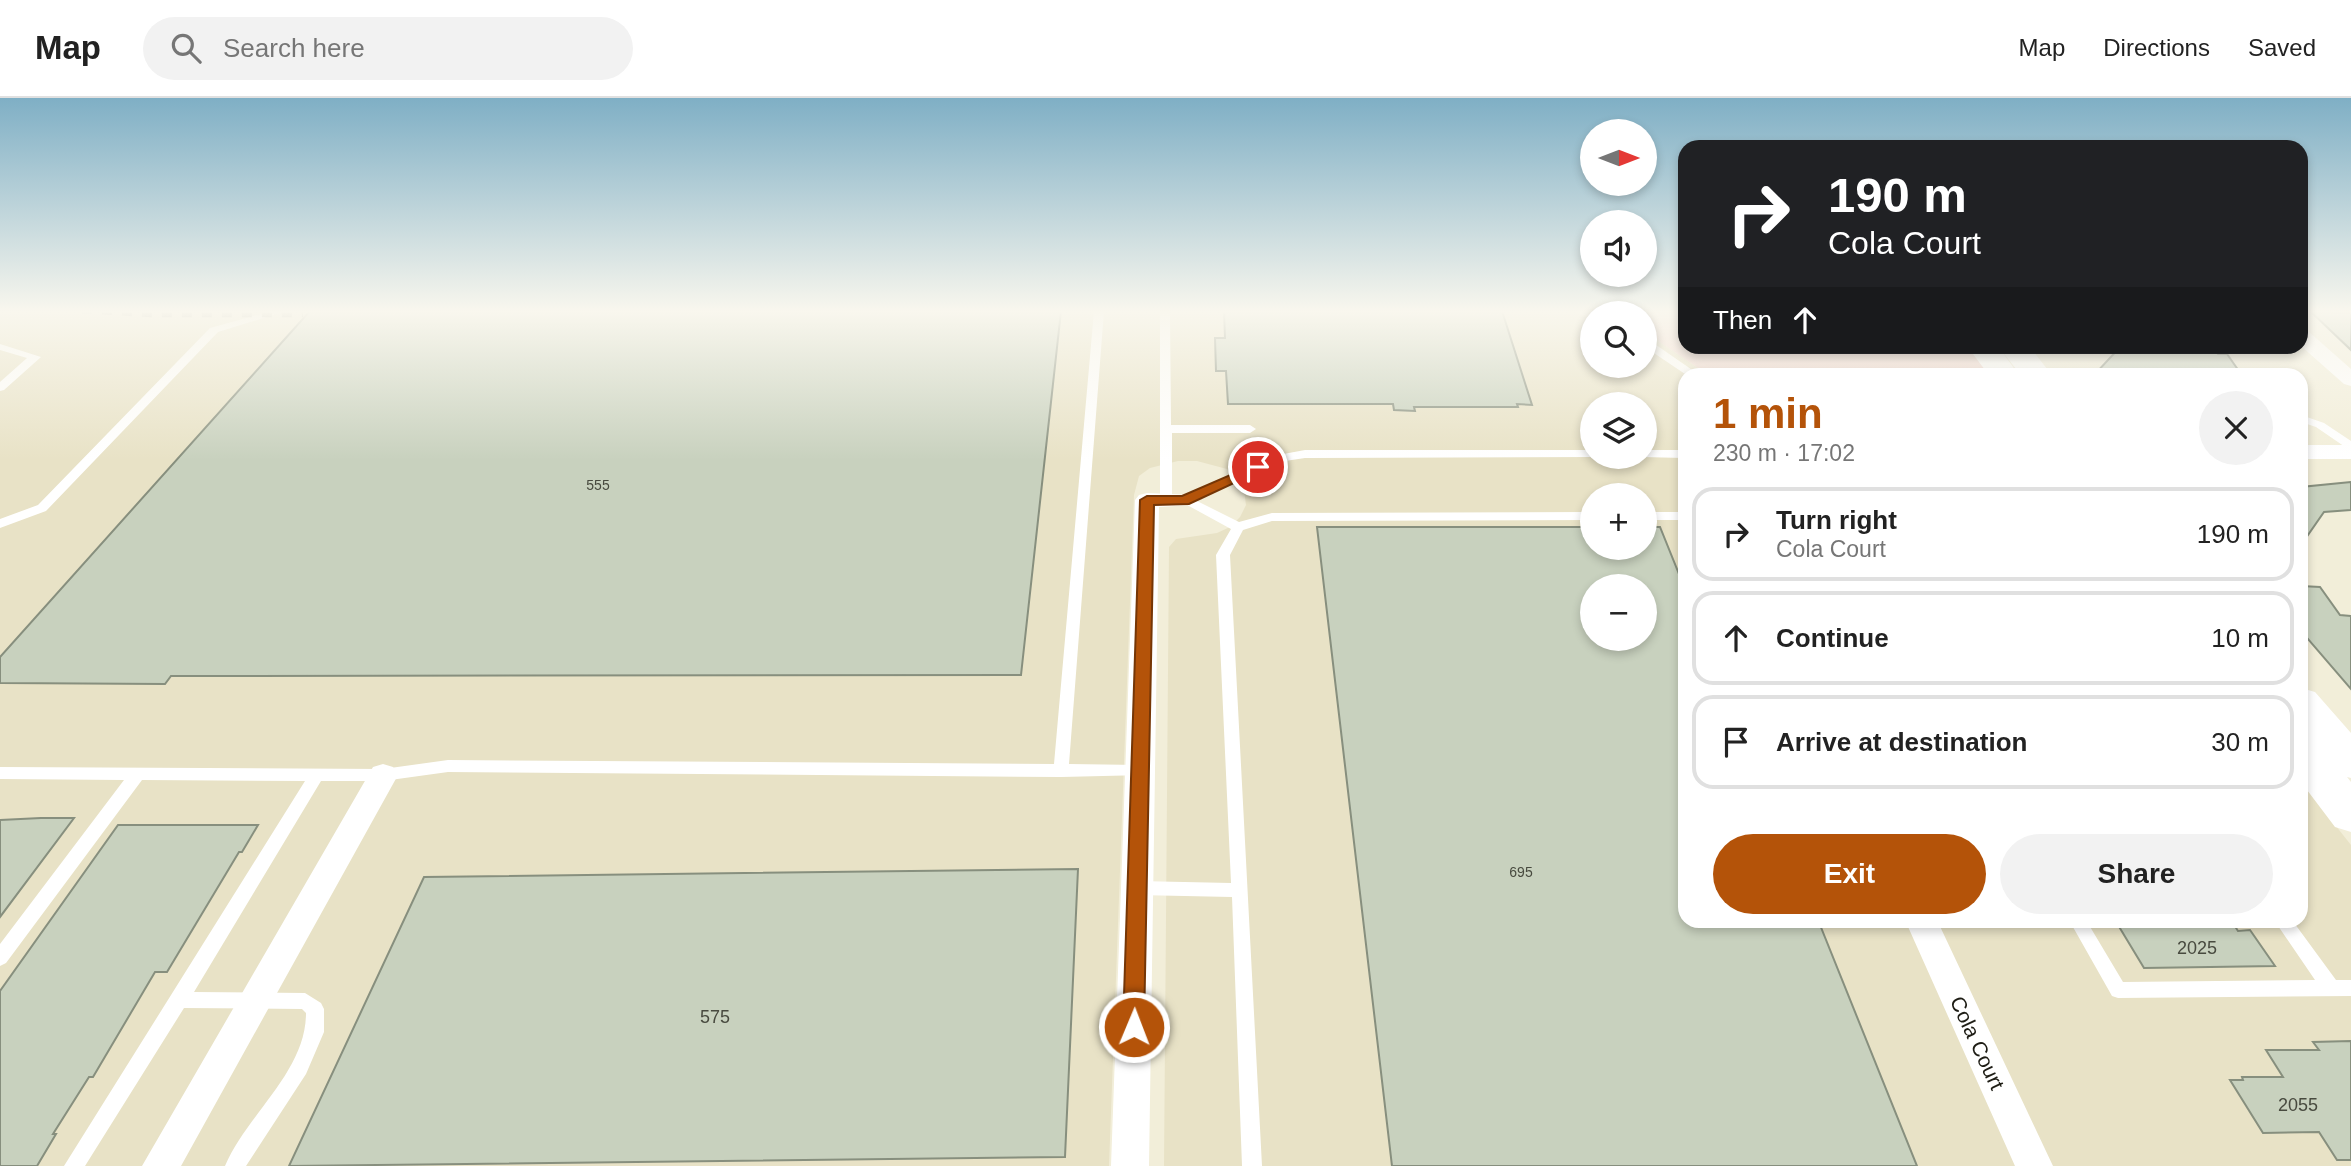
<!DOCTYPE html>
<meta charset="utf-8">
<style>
:root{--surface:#fff;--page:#f2f2f2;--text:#222;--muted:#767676;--line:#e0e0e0;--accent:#b45309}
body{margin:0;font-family:Helvetica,sans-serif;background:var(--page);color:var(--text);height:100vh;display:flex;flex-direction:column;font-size:26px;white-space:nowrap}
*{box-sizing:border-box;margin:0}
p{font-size:23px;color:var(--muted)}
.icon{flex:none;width:38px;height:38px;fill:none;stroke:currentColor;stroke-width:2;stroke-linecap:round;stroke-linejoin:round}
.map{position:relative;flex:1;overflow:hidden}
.drawer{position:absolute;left:1678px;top:270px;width:630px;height:560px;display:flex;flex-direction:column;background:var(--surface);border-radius:21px;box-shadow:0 4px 10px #0003}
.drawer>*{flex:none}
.guide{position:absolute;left:1678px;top:42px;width:630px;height:214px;border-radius:21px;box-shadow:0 4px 10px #0003;background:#202124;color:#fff;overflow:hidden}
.needle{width:46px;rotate:90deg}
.controls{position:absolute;left:1580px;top:21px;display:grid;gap:14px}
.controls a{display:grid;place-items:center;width:77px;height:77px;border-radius:50%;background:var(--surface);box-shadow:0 4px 10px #0003;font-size:35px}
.pin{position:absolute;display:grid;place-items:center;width:60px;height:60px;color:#fff;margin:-30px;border:4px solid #fff;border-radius:50%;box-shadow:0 2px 7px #0007}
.me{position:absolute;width:77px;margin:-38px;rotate:1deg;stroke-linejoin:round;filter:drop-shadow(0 0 5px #0008)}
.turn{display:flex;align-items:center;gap:24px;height:147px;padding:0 35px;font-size:32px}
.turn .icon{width:91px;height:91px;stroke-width:2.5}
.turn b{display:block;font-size:49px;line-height:60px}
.then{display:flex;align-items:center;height:66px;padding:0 35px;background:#0003;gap:14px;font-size:26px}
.round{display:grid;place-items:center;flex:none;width:74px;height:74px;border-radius:37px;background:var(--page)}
.head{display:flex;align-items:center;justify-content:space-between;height:119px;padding:0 35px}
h1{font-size:42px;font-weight:800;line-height:52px;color:var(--accent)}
.primary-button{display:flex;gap:14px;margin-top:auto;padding:14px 35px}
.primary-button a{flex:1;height:80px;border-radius:42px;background:var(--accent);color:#fff;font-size:28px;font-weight:800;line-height:80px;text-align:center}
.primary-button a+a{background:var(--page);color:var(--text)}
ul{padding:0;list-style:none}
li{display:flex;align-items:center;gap:21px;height:94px;margin:0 14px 10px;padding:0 21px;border:4px solid var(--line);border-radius:21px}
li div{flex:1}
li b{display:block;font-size:26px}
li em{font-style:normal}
header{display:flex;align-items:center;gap:42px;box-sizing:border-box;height:98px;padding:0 35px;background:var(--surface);border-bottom:2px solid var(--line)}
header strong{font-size:33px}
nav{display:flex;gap:38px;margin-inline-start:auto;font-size:24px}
.search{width:490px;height:63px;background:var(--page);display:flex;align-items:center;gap:18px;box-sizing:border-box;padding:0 24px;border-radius:38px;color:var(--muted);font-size:26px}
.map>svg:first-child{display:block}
</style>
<header>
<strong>Map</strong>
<div class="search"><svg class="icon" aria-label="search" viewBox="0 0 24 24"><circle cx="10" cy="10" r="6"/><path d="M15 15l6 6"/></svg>Search here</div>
<nav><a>Map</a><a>Directions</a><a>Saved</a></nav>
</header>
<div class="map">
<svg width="2351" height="1068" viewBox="0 0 2351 1068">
<rect width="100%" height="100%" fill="#f2eed9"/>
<path fill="#e8e2c6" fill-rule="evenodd" d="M 0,213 L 1598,213 L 1604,215 L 1592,215 L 1592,268 L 1645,268 L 1645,234 L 1707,276 L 1685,276 L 1685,822 L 2301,822 L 2301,684 L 2351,747 L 2351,1068 L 1164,1068 L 1169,449 L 1176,441 L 1217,435 L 1230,429 L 1240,419 L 1246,407 L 1244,392 L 1238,381 L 1227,371 L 1197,363 L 1178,363 L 1150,370 L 1139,378 L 1134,397 L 1109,1068 L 0,1068 ZM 1592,306 L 1645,306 L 1645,359 L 1592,359 ZM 1592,397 L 1645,397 L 1645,450 L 1592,450 ZM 1592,488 L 1645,488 L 1645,541 L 1592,541 Z"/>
<path fill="#f2d6ce" d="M 1598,213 L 1685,213 L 1685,248 L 1968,249 L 1989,276 L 1707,276 L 1645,234 L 1645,215 L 1604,215 Z"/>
<path fill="#c8d1be" stroke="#878f7e" stroke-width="2" fill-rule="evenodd" d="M 889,213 L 1061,213 L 1021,577 L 171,578 L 165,586 L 0,585 L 0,559 L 309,214 Z
M 1224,213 L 1502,213 L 1532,307 L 1517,306 L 1518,309 L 1414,309 L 1415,313 L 1394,312 L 1393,306 L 1228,306 L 1226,273 L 1216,273 L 1215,240 L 1225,240 Z
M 2310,213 L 2351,215 L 2351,252 Z
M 2121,248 L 2203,248 L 2204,251 L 2214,251 L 2218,256 L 2227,256 L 2241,276 L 2095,276 Z
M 2351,384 L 2351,412 L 2324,414 L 2301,447 L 2301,389 Z
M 1317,429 L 1592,429 L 1592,450 L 1645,450 L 1645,429 L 1660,429 L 1685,491 L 1685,822 L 1818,822 L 1917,1068 L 1392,1068 ZM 1592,488 L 1645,488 L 1645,541 L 1592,541 Z
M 2301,488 L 2320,489 L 2340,517 L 2351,518 L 2351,591 L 2301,533 Z
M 41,720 L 74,720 L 0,819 L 0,722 Z
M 118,727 L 258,727 L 242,754 L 239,754 L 167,874 L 155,874 L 93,979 L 89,979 L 53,1036 L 56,1036 L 37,1068 L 0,1068 L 0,893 Z
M 1078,771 L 1065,1059 L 289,1068 L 424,779 Z
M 2115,822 L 2231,822 L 2238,833 L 2250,832 L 2275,868 L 2144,870 Z
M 2351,943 L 2351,1062 L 2337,1062 L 2319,1034 L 2263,1035 L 2230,982 L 2243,982 L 2242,979 L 2283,979 L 2266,952 L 2319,952 L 2313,944 Z"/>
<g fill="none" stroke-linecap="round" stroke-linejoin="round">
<path fill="#fff" fill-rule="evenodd" d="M 271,213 L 286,213 L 218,234 L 46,413 L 0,430 L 0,421 L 38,407 L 210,230 Z
M 1094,213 L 1104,213 L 1069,666 L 1140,667 L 1145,669 L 1148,673 L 1145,677 L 1061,679 L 448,674 L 383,683 L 321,683 L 194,894 L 305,895 L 321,905 L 324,911 L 324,934 L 306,976 L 246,1068 L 225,1068 C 247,1016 306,974 306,915 L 302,911 L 184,910 L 85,1068 L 64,1068 L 305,683 L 142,682 L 6,865 L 0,868 L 0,846 L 124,682 L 0,681 L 0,669 L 383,671 L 448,662 L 1054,666 Z
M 1160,213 L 1170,213 L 1171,327 L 1250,327 L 1256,331 L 1250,335 L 1172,335 L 1172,402 L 1166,406 L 1160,402 Z
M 1574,213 L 1588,213 L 1596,215 L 1592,215 L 1592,220 Z
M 1645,241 L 1649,242 L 1698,276 L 1685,276 L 1645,249 Z
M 0,246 L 41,259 L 4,292 L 0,293 L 0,284 L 27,260 L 0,252 Z
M 2301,317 L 2324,325 L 2351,343 L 2351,353 L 2316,329 L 2301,324 Z
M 1305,352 L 1592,352 L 1592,359 L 1596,359 L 1305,360 L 1285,363 L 1195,402 L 1239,424 L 1272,415 L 1592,414 L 1592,422 L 1272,423 L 1243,432 L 1230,457 L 1262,1068 L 1242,1068 L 1232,799 L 1137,797 L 1131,795 L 1129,790 L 1131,785 L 1137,783 L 1231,785 L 1216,457 L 1231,431 L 1178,402 L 1180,399 L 1278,357 Z
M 1645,352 L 1685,352 L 1685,360 L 1641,359 L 1645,359 Z
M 1645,414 L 1685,414 L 1685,422 L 1645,422 Z
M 2069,822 L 2086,822 L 2123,884 L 2315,882 L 2274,822 L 2292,822 L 2336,882 L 2351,882 L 2351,898 L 2118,900 L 2112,898 Z"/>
<path fill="#fff" fill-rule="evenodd" d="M 2301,231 L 2308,233 L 2351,271 L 2351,288 L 2344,286 L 2301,248 Z
M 2301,347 L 2351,347 L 2351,361 L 2301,361 Z
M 1147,395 L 1192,397 L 1196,402 L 1192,407 L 1159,409 L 1149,1068 L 1111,1068 L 1135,402 L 1139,397 Z
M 383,666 L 393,669 L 398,677 L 181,1068 L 142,1068 L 373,669 Z
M 1905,822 L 1937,822 L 2053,1068 L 2015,1068 Z"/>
<path fill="#fff" fill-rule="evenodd" d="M 1967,248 L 1998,248 L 2018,276 L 1988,276 Z
M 1998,248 L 2029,248 L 2051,276 L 2020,276 Z
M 2301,590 L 2315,594 L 2351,635 L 2351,680 L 2347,679 L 2351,684 L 2351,734 L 2335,729 L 2301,684 L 2301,637 L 2305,638 L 2301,633 Z"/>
<path stroke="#7b796b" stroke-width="4.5" stroke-dasharray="10 10" stroke-linecap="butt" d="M 82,213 L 150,217 L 303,217"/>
</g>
<linearGradient id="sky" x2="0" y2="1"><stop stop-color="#7fafc5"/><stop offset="0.59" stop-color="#f9f7ee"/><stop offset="1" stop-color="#f9f7ee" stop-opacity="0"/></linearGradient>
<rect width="2351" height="362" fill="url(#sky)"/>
<path fill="#b45309" stroke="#753606" stroke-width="2" d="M 1258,365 L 1265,369 L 1262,372 L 1189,406 L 1154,407 L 1144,929 L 1141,936 L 1134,939 L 1126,936 L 1123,929 L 1140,402 L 1147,398 L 1182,398 Z"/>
<g text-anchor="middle" stroke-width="5" stroke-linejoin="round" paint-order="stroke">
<g font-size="14" fill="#484a3f">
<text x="598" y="392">555</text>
<text x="1521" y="779">695</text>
</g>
<g font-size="18" fill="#484a3f">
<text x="2197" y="856">2025</text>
<text x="715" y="925">575</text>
<text x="2298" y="1013">2055</text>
</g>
<g font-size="21" fill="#1e1d15" stroke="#fff">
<text transform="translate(1977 945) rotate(65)" y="7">Cola Court</text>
</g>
</g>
</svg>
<div class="controls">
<a><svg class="needle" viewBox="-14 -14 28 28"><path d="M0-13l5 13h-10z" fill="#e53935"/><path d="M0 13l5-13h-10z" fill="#767676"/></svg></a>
<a><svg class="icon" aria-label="sound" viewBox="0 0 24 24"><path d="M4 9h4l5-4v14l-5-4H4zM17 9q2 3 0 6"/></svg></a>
<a><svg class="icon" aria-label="search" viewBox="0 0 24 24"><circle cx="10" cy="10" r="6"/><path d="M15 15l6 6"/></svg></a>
<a><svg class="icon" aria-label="layers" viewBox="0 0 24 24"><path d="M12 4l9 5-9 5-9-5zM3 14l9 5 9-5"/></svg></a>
<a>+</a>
<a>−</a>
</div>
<div class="pin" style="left:1258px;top:369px;background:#d93025"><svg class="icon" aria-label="arrive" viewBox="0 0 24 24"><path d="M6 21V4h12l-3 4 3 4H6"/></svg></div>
<svg class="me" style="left:1134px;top:929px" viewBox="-20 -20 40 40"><circle r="17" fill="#b45309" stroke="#fff" stroke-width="3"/><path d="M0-11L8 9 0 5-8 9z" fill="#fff"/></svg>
<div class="guide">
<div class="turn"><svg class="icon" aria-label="right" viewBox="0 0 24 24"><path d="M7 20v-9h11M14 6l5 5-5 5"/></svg><div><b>190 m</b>Cola Court</div></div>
<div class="then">Then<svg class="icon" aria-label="ahead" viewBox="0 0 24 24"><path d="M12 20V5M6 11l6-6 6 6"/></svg></div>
</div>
<section class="drawer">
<div class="head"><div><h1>1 min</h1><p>230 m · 17:02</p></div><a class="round"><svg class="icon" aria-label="close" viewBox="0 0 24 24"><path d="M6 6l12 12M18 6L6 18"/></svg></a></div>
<ul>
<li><svg class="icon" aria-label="right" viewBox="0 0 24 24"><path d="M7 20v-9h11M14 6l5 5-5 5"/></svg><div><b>Turn right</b><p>Cola Court</p></div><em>190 m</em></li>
<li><svg class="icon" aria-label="ahead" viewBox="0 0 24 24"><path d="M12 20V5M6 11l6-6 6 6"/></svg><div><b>Continue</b></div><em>10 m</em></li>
<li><svg class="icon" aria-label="arrive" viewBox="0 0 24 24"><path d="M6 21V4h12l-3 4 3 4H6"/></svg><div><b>Arrive at destination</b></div><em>30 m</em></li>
</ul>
<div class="primary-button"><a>Exit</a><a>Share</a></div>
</section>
</div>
